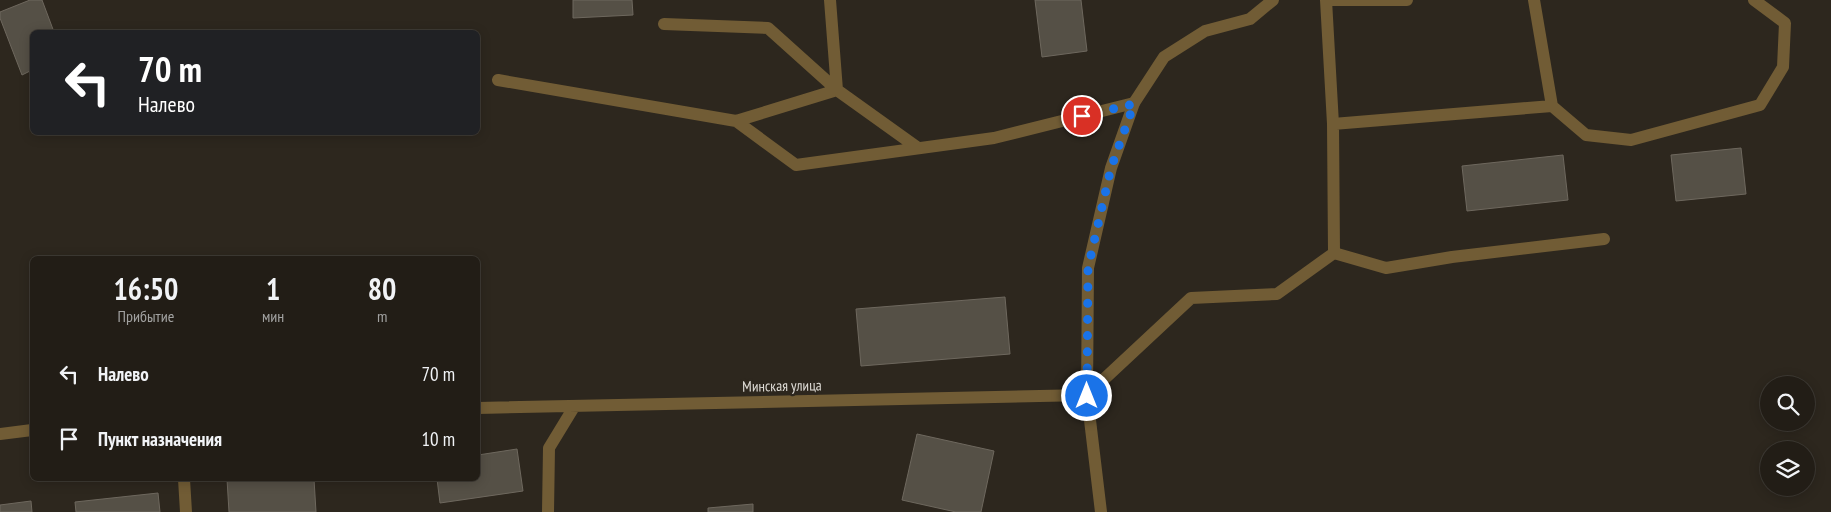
<!DOCTYPE html>
<html lang="ru">
<meta charset="utf-8">
<style>
:root{--surface:#221d16;--page:#2a261f;--text:#f1f3f6;--muted:#a2a2a1;--line:#3f3b35}
body{margin:0;font-family:"PT Sans Narrow",sans-serif;background:var(--page);color:var(--text);height:100vh;display:flex;flex-direction:column;font-size:19px;white-space:nowrap}
*{box-sizing:border-box;margin:0}
p{font-size:16px;color:var(--muted)}
.icon{flex:none;width:28px;height:28px;fill:none;stroke:currentColor;stroke-width:2;stroke-linecap:round;stroke-linejoin:round}
.map{position:relative;flex:1;overflow:hidden}
.panel{position:absolute;left:30px;top:256px;width:450px;height:225px;display:flex;flex-direction:column;background:var(--surface);border-radius:8px;box-shadow:0 2px 12px #0003,0 0 0 1px var(--line)}
.panel>*{flex:none}
.hud{position:absolute;left:30px;top:30px;width:450px;height:105px;border-radius:8px;box-shadow:0 2px 12px #0003,0 0 0 1px var(--line);background:#202124;color:#fff;overflow:hidden}
.controls{position:absolute;left:1760px;top:376px;display:grid;gap:10px}
.controls a{display:grid;place-items:center;width:55px;height:55px;border-radius:50%;background:var(--surface);box-shadow:0 2px 12px #0003,0 0 0 1px var(--line);font-size:25px}
.pin{position:absolute;display:grid;place-items:center;width:42px;height:42px;color:#fff;margin:-21px;border:2px solid #fff;border-radius:50%;box-shadow:0 1px 5px #0007}
.me{position:absolute;width:55px;margin:-28px;rotate:0deg;stroke-linejoin:round;filter:drop-shadow(0 0 4px #0008)}
.turn{display:flex;align-items:center;gap:18px;height:105px;padding:0 25px;font-size:22px}
.turn .icon{width:65px;height:65px;stroke-width:2.5}
.turn b{display:block;font-size:35px;line-height:42px}
.eta{display:flex;justify-content:space-evenly;align-items:center;height:85px;text-align:center}
.eta b{font-size:30px;font-weight:700;line-height:35px}
ul{padding:0;list-style:none}
li{display:flex;align-items:center;gap:15px;height:65px;padding:0 25px}
li div{flex:1}
li b{display:block;font-size:19px}
li em{font-style:normal}
.map>svg:first-child{display:block}
</style>
<div class="map">
<svg width="1831" height="512" viewBox="0 0 1831 512">
<rect width="100%" height="100%" fill="#2d271e"/>
<path fill="#555046" stroke="#6e685e" d="M 30,0 L 42,0 L 54,32 L 32,32 L 32,70 L 22,75 L 0,18 L 0,12 Z
M 573,0 L 632,0 L 633,15 L 573,18 Z
M 1035,0 L 1081,0 L 1087,51 L 1042,57 Z
M 1741,148 L 1746,194 L 1676,201 L 1671,155 Z
M 1563,155 L 1568,200 L 1467,211 L 1462,166 Z
M 1005,297 L 1010,354 L 861,366 L 856,309 Z
M 917,434 L 994,451 L 981,512 L 956,512 L 902,500 Z
M 517,449 L 523,491 L 440,503 L 437,479 L 478,479 L 478,455 Z
M 227,479 L 314,479 L 316,512 L 229,512 Z
M 158,493 L 160,512 L 76,512 L 75,502 Z
M 31,501 L 32,512 L 0,512 L 0,505 Z
M 753,504 L 753,512 L 708,512 L 708,508 Z"/>
<g fill="none" stroke-linecap="round" stroke-linejoin="round">
<path stroke="#715c35" stroke-width="12" d="M 830,0 L 837,90 L 918,148
M 1326,0 L 1333,124 L 1334,253 L 1386,268 L 1452,257 L 1604,239
M 1326,0 L 1407,0
M 1534,0 L 1552,106
M 664,24 L 768,28 L 837,90
M 498,80 L 736,121 L 796,165 L 994,138 L 1134,103
M 736,121 L 837,90
M 1333,124 L 1552,106 L 1586,135 L 1631,140 L 1760,105 L 1783,67 L 1785,23 L 1754,0
M 1087,395 L 1191,298 L 1277,294 L 1334,253
M 184,479 L 186,512"/>
<path stroke="#715c35" stroke-width="12" d="M 478,408 L 1087,395
M 0,434 L 32,430
M 548,512 L 549,448 L 574,407
M 1101,512 L 1087,395 L 1088,268 L 1111,168 L 1134,103 L 1164,57 L 1205,31 L 1250,19 L 1273,0"/>
</g>
<g fill="none" stroke-linecap="round" stroke-linejoin="round">
<path stroke="#1a73e8" stroke-width="9" stroke-dasharray="0 16.2" d="M 1082,116 L 1134,104 L 1111,168 L 1088,268 L 1087,396"/>
</g>
<g text-anchor="middle" stroke-width="5" stroke-linejoin="round" paint-order="stroke">
<g font-size="15" fill="#dfdcd6" stroke="#2d271e">
<text transform="translate(782 386) rotate(-1)" y="5">Минская улица</text>
</g>
</g>
</svg>
<div class="controls">
<a><svg class="icon" aria-label="search" viewBox="0 0 24 24"><circle cx="10" cy="10" r="6"/><path d="M15 15l6 6"/></svg></a>
<a><svg class="icon" aria-label="layers" viewBox="0 0 24 24"><path d="M12 4l9 5-9 5-9-5zM3 14l9 5 9-5"/></svg></a>
</div>
<div class="pin" style="left:1082px;top:116px;background:#d93025"><svg class="icon" aria-label="arrive" viewBox="0 0 24 24"><path d="M6 21V4h12l-3 4 3 4H6"/></svg></div>
<svg class="me" style="left:1087px;top:396px" viewBox="-20 -20 40 40"><circle r="17" fill="#1a73e8" stroke="#fff" stroke-width="3"/><path d="M0-11L8 9 0 5-8 9z" fill="#fff"/></svg>
<div class="hud">
<div class="turn"><svg class="icon" aria-label="left" viewBox="0 0 24 24"><path d="M17 20v-9H6M10 6l-5 5 5 5"/></svg><div><b>70 m</b>Налево</div></div>
</div>
<section class="panel">
<div class="eta">
<div><b>16:50</b><p>Прибытие</p></div>
<div><b>1</b><p>мин</p></div>
<div><b>80</b><p>m</p></div>
</div>
<ul>
<li><svg class="icon" aria-label="left" viewBox="0 0 24 24"><path d="M17 20v-9H6M10 6l-5 5 5 5"/></svg><div><b>Налево</b></div><em>70 m</em></li>
<li><svg class="icon" aria-label="arrive" viewBox="0 0 24 24"><path d="M6 21V4h12l-3 4 3 4H6"/></svg><div><b>Пункт назначения</b></div><em>10 m</em></li>
</ul>
</section>
</div>
